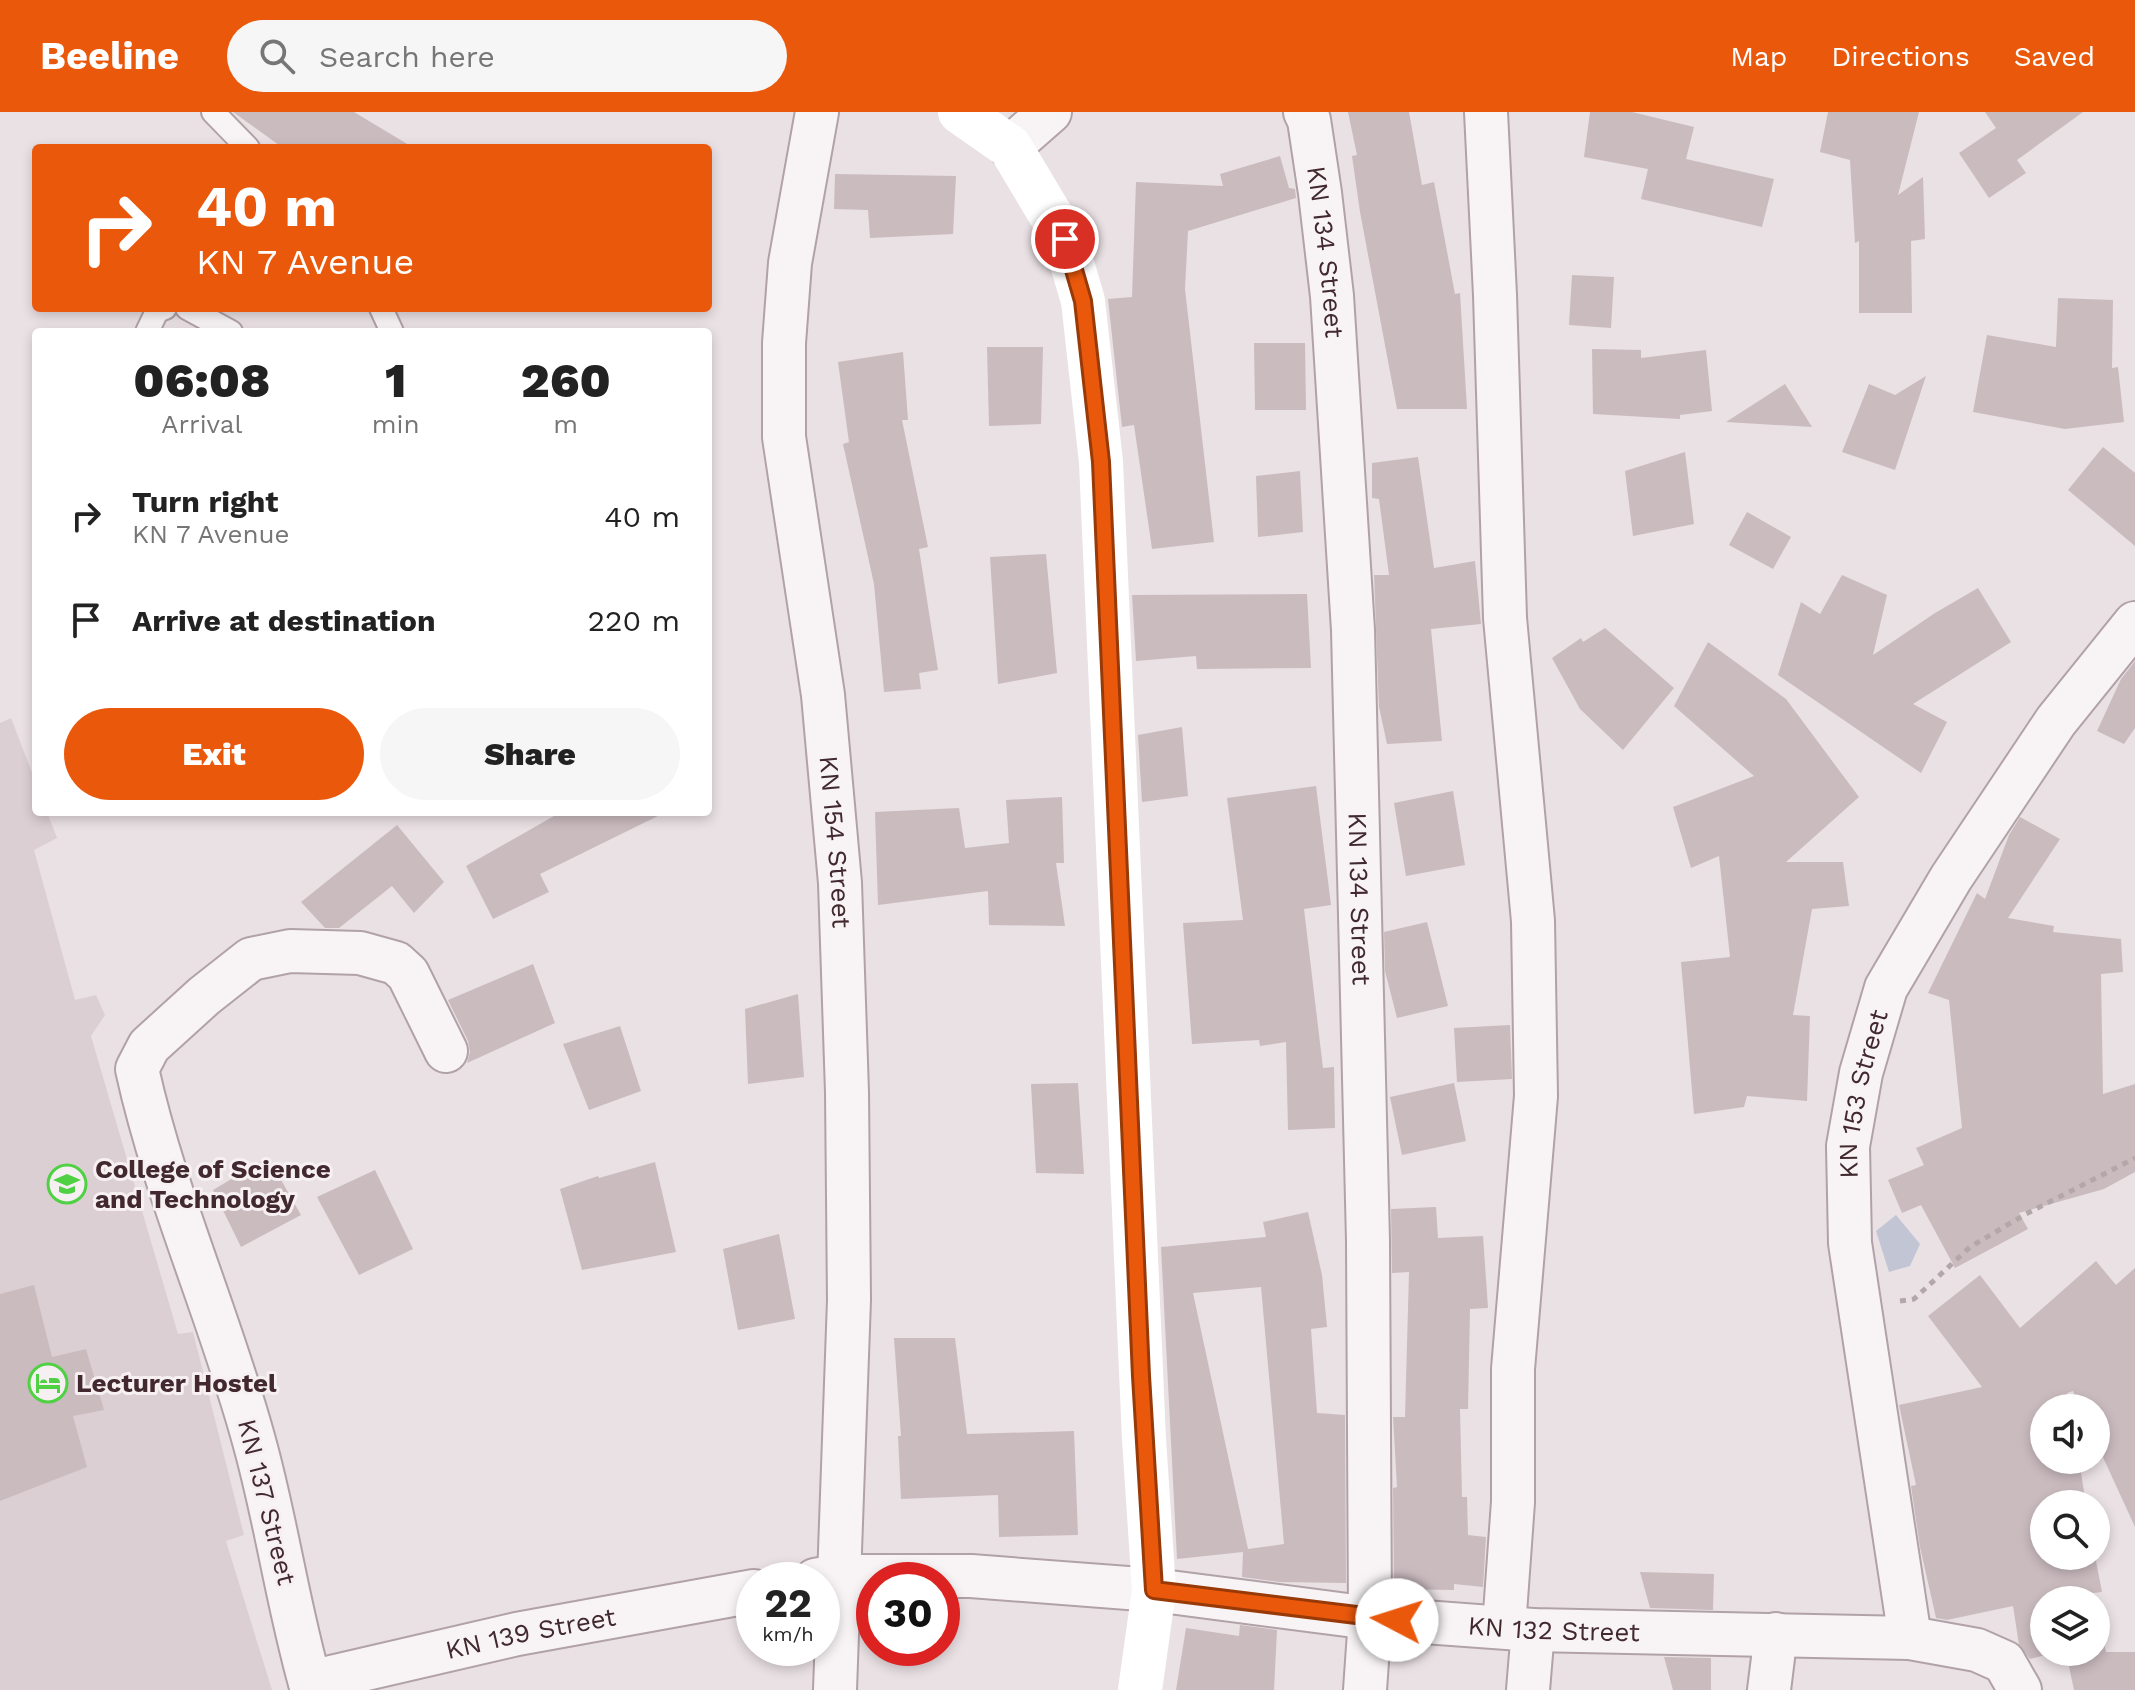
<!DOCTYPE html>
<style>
:root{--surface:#fff;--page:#f6f6f6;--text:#222;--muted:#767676;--accent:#ea580c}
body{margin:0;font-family:"Work Sans",sans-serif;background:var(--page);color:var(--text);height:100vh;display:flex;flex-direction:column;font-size:30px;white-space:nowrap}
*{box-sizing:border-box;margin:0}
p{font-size:26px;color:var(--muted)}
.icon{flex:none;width:44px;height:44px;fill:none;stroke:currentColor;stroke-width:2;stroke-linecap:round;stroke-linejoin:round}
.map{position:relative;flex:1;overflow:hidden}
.drawer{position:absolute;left:32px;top:216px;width:680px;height:488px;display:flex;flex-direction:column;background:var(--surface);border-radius:8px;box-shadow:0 4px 12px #0003}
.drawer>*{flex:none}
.hud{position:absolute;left:32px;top:32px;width:680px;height:168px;border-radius:8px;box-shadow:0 4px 12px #0003;background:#ea580c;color:#fff;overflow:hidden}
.buttons{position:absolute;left:2030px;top:1282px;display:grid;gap:16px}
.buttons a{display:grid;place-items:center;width:80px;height:80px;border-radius:50%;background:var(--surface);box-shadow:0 4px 12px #0003;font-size:40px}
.speed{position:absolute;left:736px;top:1450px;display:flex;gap:16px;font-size:40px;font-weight:700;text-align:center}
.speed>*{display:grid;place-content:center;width:104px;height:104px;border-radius:50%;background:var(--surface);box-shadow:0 4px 12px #0003;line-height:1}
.speed small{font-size:20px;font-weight:400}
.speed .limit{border:12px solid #d22;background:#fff;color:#111}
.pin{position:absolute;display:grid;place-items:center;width:68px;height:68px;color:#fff;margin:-34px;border:4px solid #fff;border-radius:50%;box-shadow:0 2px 8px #0007}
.me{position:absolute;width:88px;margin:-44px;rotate:275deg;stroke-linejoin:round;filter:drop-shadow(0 0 6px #0008)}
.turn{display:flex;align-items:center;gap:28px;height:168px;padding:0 32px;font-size:36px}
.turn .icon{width:104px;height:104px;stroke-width:2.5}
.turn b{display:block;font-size:56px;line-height:68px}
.eta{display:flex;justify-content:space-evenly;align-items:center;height:136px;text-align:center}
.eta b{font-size:48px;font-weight:800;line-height:56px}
.primary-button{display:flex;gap:16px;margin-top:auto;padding:16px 32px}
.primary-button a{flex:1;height:92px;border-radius:48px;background:var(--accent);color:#fff;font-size:32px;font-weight:800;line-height:92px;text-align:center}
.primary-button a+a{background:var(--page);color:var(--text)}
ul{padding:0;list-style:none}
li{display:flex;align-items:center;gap:24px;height:104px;padding:0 32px}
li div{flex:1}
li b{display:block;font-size:30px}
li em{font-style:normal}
header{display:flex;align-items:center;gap:48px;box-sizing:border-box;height:112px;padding:0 40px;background:var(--accent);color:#fff}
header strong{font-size:38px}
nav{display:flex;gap:44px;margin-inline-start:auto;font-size:28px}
.search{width:560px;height:72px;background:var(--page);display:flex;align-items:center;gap:20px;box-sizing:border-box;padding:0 28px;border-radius:44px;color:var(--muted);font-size:30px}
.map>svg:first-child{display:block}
</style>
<header>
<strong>Beeline</strong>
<div class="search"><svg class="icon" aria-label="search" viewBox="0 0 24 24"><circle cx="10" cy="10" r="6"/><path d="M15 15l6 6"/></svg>Search here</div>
<nav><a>Map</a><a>Directions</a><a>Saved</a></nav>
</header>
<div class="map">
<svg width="2135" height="1578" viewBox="0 0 2135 1578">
<rect width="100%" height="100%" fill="#eae1e4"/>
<path fill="#dccfd3" d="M 11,606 L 36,671 L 36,700 L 47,700 L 57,726 L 34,738 L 75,888 L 96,883 L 105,903 L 91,924 L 178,1222 L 193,1220 L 244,1423 L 226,1429 L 272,1578 L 0,1578 L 0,611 Z"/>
<path fill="#c2c5d4" d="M 1896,1103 L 1920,1132 L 1910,1154 L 1889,1160 L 1876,1119 Z"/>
<path fill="#cabbbf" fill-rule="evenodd" d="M 233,0 L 354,0 L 414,36 L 283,36 Z
M 1348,0 L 1409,0 L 1422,73 L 1434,70 L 1455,182 L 1460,181 L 1467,297 L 1397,297 L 1360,100 L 1352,44 L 1357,43 Z
M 1590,0 L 1632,0 L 1694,15 L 1686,47 L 1774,67 L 1762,115 L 1641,87 L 1648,57 L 1584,45 Z
M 1828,0 L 1919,0 L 1898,83 L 1923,65 L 1925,127 L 1911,129 L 1912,201 L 1859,201 L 1859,129 L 1855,131 L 1850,48 L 1820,40 Z
M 1985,0 L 2083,0 L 2017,48 L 2026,61 L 1989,86 L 1959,41 L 1996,16 Z
M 1280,44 L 1289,76 L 1295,77 L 1296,86 L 1188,119 L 1185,177 L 1214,430 L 1152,437 L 1134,313 L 1122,315 L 1108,187 L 1132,185 L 1136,70 L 1223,74 L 1220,62 Z
M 835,62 L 956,64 L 953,122 L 870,126 L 868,98 L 834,97 Z
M 1572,163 L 1614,165 L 1611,216 L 1569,213 Z
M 2058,186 L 2113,188 L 2112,256 L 2118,255 L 2124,310 L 2065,317 L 1973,300 L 1987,223 L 2056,235 Z
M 1254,231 L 1305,231 L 1306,298 L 1255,298 Z
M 987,235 L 1043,235 L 1041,312 L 989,314 Z
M 1592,237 L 1641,238 L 1641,246 L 1706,238 L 1712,299 L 1680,303 L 1680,307 L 1593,302 Z
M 903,240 L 908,308 L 902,308 L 928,435 L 919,437 L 938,558 L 919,561 L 921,577 L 884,580 L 874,472 L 843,332 L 849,330 L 838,250 Z
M 1926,264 L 1895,358 L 1842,340 L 1869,272 L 1895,283 Z
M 1785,272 L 1812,315 L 1726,310 Z
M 2103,335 L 2135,361 L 2135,434 L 2068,378 Z
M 1685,340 L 1694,412 L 1633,424 L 1625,359 Z
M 1418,345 L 1434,456 L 1475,449 L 1481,512 L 1431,517 L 1442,629 L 1387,632 L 1379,595 L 1374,463 L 1389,463 L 1379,387 L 1372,386 L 1372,351 Z
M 1300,359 L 1303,420 L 1258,425 L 1256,364 Z
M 1747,400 L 1791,425 L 1773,457 L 1729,433 Z
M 1046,442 L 1057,561 L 998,572 L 990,445 Z
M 1842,463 L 1887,483 L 1873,543 L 1935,501 L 1978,476 L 2011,530 L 1913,592 L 1947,610 L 1921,661 L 1778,563 L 1801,490 L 1820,502 Z
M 1307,482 L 1311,556 L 1197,557 L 1196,544 L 1136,549 L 1132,483 Z
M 1605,516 L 1674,576 L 1623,638 L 1580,597 L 1552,546 L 1581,526 L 1583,530 Z
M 1708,530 L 1786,587 L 1859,685 L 1786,750 L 1843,750 L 1849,794 L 1812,797 L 1793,903 L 1810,904 L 1807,989 L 1747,984 L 1744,995 L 1694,1002 L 1681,850 L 1730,845 L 1719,744 L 1691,756 L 1673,695 L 1754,664 L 1674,594 Z
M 2135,549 L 2135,616 L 2124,632 L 2097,619 L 2121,567 Z
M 1182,615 L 1188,684 L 1142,690 L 1138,623 Z
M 1316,674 L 1331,793 L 1304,797 L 1323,956 L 1334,955 L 1335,1016 L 1288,1018 L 1286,930 L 1260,934 L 1259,928 L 1192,932 L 1183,811 L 1243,808 L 1227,686 Z
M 1453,679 L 1465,753 L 1406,764 L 1394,691 Z
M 1062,685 L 1064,751 L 1056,751 L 1065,814 L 989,813 L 988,779 L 878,793 L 875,700 L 959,696 L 965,736 L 1009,731 L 1006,688 Z
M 561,700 L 666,700 L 540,762 L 549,780 L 493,807 L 466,754 Z
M 2020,705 L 2060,727 L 2008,806 L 2054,814 L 2053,820 L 2121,827 L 2123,860 L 2101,862 L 2103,982 L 2135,972 L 2135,1060 L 2104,1077 L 2019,1101 L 2028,1117 L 1955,1156 L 1921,1093 L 1902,1101 L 1888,1068 L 1924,1053 L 1916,1036 L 1962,1016 L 1949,888 L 1928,881 L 1977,781 L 1985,787 L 2009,723 Z
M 397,713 L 444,770 L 414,801 L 392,774 L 339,816 L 325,816 L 301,790 Z
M 1427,810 L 1448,894 L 1397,906 L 1385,859 L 1384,820 Z
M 533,852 L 555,911 L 467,951 L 470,940 L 468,929 L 448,888 Z
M 798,882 L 804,965 L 748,972 L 745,897 Z
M 1510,913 L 1512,967 L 1457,970 L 1454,916 Z
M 620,914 L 641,979 L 589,998 L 563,932 Z
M 1078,971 L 1084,1062 L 1036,1061 L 1031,972 Z
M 1454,971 L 1466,1029 L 1402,1043 L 1390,985 Z
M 268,1045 L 301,1103 L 241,1135 L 213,1078 Z
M 655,1050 L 676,1140 L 582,1158 L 560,1077 L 598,1064 L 599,1066 Z
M 375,1058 L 413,1137 L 359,1163 L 317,1085 Z
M 1436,1095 L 1438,1126 L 1483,1124 L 1488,1196 L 1470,1197 L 1468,1297 L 1460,1297 L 1462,1385 L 1467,1385 L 1468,1423 L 1486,1425 L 1483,1475 L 1454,1472 L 1454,1478 L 1394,1477 L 1393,1376 L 1397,1375 L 1393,1305 L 1405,1305 L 1409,1160 L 1392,1161 L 1391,1097 Z
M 1308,1100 L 1322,1163 L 1327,1215 L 1311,1217 L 1317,1301 L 1345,1303 L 1346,1471 L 1280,1470 L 1242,1465 L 1243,1440 L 1177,1447 L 1161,1135 L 1266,1125 L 1263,1110 ZM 1261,1175 L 1284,1432 L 1248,1437 L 1193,1181 Z
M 779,1122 L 795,1207 L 738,1218 L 723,1137 Z
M 2096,1149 L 2116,1173 L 2135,1156 L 2135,1415 L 2096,1330 L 2096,1296 L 2080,1296 L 2073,1279 L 2067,1281 L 2069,1296 L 2044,1296 L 2044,1348 L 2079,1348 L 2086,1392 L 2044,1392 L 2044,1444 L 2095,1444 L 2102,1480 L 2093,1481 L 2095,1488 L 2044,1488 L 2044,1540 L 2057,1540 L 2030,1547 L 2019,1533 L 2013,1494 L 1947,1508 L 1936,1506 L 1920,1435 L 1911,1374 L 1916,1373 L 1899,1293 L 1982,1275 L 1928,1204 L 1980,1163 L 2020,1216 Z
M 34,1173 L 52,1245 L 86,1237 L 104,1298 L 73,1304 L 87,1355 L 0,1389 L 0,1182 Z
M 894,1226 L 955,1226 L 967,1322 L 1074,1319 L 1078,1423 L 999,1425 L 998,1383 L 901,1387 L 898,1324 L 901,1324 Z
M 1640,1460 L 1714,1462 L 1713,1498 L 1650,1496 Z
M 2096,1494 L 2106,1540 L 2135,1540 L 2135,1578 L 2074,1578 L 2066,1540 L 2096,1540 Z
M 1240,1513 L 1277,1518 L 1274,1578 L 1176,1578 L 1186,1516 L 1239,1524 Z
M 1664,1545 L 1711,1546 L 1711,1578 L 1673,1578 Z"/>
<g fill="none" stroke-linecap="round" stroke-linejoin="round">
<g stroke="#b1a2a7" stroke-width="26">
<path id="lane" d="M 213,0 L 248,36
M 187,196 L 231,220
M 381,196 L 392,220
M 147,220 L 157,199 L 165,196"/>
</g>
<g stroke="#b1a2a7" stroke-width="46">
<g id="street">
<path id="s1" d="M 817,0 L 790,151 L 784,231 L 784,325 L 823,583 L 840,771 L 847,980 L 849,1188 L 835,1578"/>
<path id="s2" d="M 1305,0 L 1309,8 L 1320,81 L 1332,184 L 1353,518 L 1368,1129 L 1370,1506 L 1365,1578"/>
<path d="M 1486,0 L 1495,183 L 1505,506 L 1533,809 L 1536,984 L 1513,1257 L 1513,1390 L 1504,1515"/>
<path d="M 1010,35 L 1050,0"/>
<path id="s3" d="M 815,1468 L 837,1464 L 971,1464 L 1154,1478 L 1370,1506 L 1533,1518 L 1910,1526 L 1977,1538 L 2004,1550 L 2020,1578"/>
<path id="s4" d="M 1910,1526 L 1850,1131 L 1848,1034 L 1861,961 L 1886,876 L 1951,766 L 2056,609 L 2135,511"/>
<path id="s5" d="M 310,1570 L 517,1522 L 754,1479"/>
<path d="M 312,1578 C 288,1496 277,1411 254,1329 C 220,1204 165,1084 137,957 L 149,934 L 204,884 L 251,847 L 290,839 L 360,841 L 396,851 L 408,862 L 446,939"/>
<path d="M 1528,1578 L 1533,1518"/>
<path d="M 1769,1578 L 1776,1522"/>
</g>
</g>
<path stroke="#b3a7aa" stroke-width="5" stroke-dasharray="6 6" stroke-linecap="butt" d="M 1900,1189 L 1914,1187 L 1970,1135 L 2026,1102 L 2135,1046"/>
<use href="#lane" stroke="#f8f4f5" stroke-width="22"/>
<use href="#street" stroke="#f8f4f5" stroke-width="42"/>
<path stroke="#fff" stroke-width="44" d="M 960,0 L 1010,35 L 1065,127 L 1083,189 L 1101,350 L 1144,1327 L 1154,1478 L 1140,1578"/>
</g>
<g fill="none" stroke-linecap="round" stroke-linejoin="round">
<g stroke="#983908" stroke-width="20">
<path id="route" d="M 1065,127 L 1083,189 L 1101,350 L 1141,1264 L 1154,1478 L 1397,1508"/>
</g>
<use href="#route" stroke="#ea580c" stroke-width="14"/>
</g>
<defs>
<g id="university-ring" transform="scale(2)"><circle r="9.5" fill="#f7f0f3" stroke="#4fd143" stroke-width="1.5"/><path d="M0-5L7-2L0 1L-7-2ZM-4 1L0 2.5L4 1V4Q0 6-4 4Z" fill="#4fd143"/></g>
<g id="hotel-ring" transform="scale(2)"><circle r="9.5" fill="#f7f0f3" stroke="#4fd143" stroke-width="1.5"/><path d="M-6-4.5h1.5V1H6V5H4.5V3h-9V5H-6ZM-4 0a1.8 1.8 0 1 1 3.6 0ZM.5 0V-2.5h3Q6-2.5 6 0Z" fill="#4fd143"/></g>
</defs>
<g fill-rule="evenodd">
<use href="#university-ring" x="67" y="1072"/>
<use href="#hotel-ring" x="48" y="1271"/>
</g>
<g text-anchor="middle" stroke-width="6" stroke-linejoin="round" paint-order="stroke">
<g font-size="26" fill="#422930" stroke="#f7f0f3">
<text dy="9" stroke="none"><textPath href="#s2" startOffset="142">KN 134 Street</textPath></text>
<text dy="9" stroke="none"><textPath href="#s1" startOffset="736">KN 154 Street</textPath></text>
<text dy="9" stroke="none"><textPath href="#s2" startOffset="790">KN 134 Street</textPath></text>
<text dy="9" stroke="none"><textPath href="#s4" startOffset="550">KN 153 Street</textPath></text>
<text transform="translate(267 1390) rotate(76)" y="9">KN 137 Street</text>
<text dy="9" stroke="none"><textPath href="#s3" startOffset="742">KN 132 Street</textPath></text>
<text dy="9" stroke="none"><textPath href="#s5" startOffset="226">KN 139 Street</textPath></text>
</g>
<g font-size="26" font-weight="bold" fill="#422930" stroke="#f7f0f3" text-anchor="start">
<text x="95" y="1066">College of Science<tspan x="95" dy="30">and Technology</tspan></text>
<text x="76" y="1280">Lecturer Hostel</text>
</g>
</g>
</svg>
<div class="buttons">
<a><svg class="icon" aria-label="sound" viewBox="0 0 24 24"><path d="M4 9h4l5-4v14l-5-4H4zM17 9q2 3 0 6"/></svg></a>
<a><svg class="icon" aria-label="search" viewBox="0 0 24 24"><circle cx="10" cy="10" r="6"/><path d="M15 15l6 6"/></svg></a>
<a><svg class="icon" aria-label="layers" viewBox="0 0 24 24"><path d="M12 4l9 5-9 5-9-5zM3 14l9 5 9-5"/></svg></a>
</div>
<div class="speed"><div>22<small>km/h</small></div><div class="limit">30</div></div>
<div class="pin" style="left:1065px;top:127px;background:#d93025"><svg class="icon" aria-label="arrive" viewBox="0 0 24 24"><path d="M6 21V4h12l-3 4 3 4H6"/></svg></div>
<svg class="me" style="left:1397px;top:1508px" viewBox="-20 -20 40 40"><circle r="19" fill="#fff"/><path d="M0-13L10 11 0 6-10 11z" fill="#ea580c"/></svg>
<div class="hud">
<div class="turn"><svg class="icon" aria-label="right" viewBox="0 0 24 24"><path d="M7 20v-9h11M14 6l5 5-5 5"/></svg><div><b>40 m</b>KN 7 Avenue</div></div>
</div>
<section class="drawer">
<div class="eta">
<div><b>06:08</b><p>Arrival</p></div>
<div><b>1</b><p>min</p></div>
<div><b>260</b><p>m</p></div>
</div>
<ul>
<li><svg class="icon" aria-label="right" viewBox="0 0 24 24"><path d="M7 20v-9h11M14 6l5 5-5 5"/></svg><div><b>Turn right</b><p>KN 7 Avenue</p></div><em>40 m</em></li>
<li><svg class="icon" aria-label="arrive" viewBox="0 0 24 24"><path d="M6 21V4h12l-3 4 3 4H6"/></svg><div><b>Arrive at destination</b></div><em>220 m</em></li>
</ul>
<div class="primary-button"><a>Exit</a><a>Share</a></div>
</section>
</div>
